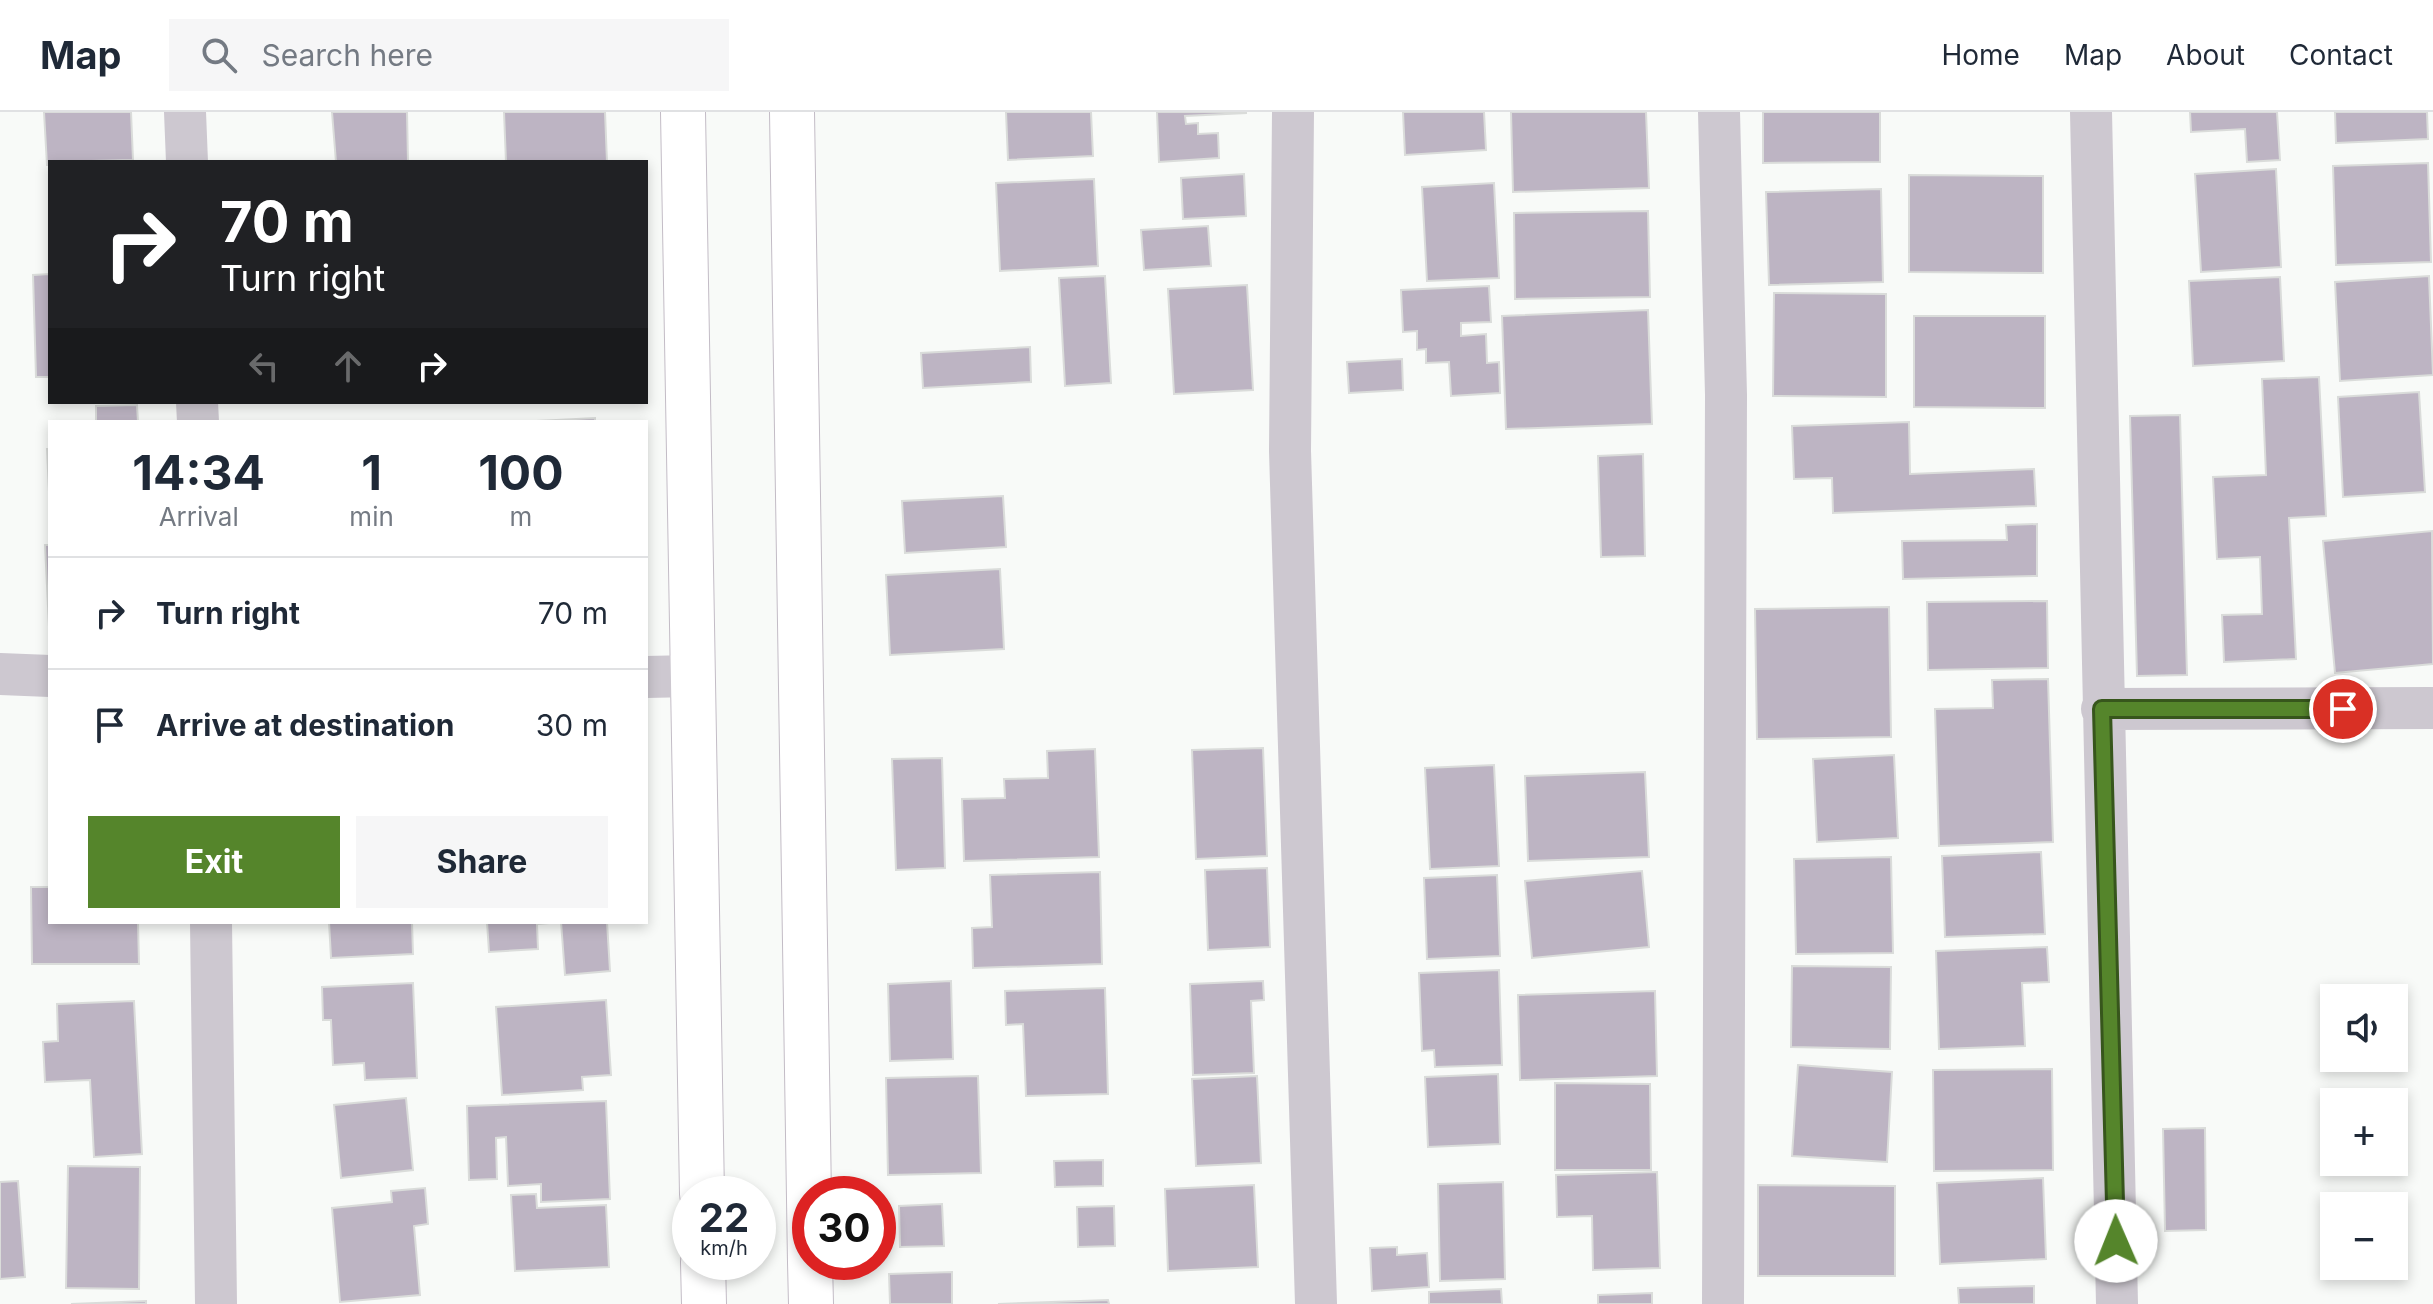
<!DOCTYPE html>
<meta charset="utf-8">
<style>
:root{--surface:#fff;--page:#f6f6f7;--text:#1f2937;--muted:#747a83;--line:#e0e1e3;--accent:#55852b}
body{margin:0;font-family:Inter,sans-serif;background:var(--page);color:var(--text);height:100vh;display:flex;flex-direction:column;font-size:30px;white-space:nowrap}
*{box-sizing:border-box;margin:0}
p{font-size:26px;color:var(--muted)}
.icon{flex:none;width:44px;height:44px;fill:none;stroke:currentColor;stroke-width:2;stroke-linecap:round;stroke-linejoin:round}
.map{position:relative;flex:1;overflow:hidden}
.side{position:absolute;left:48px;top:308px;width:600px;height:504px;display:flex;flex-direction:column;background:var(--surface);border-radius:0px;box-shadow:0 4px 12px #0003}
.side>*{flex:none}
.banner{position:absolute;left:48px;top:48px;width:600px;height:244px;border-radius:0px;box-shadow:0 4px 12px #0003;background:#202124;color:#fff;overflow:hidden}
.tools{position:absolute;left:2320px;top:872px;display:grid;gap:16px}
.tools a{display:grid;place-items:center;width:88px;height:88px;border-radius:0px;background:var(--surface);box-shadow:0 4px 12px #0003;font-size:40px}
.speed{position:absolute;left:672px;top:1064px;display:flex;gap:16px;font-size:40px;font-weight:700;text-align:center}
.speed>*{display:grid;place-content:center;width:104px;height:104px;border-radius:50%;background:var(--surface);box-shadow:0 4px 12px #0003;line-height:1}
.speed small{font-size:20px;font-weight:400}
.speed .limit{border:12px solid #d22;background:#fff;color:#111}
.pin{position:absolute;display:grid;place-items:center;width:68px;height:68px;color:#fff;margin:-34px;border:4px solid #fff;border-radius:50%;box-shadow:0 2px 8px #0007}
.me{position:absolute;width:88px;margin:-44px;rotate:359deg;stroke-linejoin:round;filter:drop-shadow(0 0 6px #0008)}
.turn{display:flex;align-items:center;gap:28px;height:168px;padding:0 40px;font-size:36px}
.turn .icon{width:104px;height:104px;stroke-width:2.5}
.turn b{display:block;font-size:56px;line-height:68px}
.lanes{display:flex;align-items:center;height:76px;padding:0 40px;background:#0003;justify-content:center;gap:40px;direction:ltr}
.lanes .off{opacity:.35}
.eta{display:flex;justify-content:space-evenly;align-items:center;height:136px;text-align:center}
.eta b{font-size:48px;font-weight:700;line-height:56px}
.primary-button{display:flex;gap:16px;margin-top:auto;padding:16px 40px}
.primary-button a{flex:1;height:92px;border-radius:0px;background:var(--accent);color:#fff;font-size:32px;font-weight:700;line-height:92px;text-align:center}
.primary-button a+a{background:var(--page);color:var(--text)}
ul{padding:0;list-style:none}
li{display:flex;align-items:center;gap:24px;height:112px;padding:0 40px;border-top:2px solid var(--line)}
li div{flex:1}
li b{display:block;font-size:30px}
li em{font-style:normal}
header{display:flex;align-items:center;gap:48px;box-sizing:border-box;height:112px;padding:0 40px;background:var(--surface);border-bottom:2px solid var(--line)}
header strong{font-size:38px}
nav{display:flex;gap:44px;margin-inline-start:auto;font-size:28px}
.search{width:560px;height:72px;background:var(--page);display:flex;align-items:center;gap:20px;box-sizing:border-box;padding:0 28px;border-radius:0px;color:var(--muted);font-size:30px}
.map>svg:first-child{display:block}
</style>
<header>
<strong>Map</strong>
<div class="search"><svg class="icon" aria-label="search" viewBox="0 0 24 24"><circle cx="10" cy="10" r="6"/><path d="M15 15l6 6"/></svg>Search here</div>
<nav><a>Home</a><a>Map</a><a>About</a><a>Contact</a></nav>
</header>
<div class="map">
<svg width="2433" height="1192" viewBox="0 0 2433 1192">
<rect width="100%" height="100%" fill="#f8faf8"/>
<path fill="#bdb4c3" stroke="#dadcda" stroke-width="2" d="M 44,0 L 131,0 L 133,48 L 50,50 L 50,53 L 47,53 Z
M 332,0 L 407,0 L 408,50 L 336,50 Z
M 504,0 L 605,0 L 607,50 L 506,50 Z
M 1006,0 L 1091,0 L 1093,44 L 1008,48 Z
M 1157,0 L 1246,0 L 1246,1 L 1185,4 L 1186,12 L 1198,11 L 1198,22 L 1218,21 L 1219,46 L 1159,50 Z
M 1403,0 L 1484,0 L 1486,38 L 1405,43 Z
M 1511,0 L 1646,0 L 1649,76 L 1513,80 Z
M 1763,0 L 1880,0 L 1880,50 L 1763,51 Z
M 2190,0 L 2277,0 L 2280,48 L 2247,50 L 2245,17 L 2191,20 Z
M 2335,0 L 2427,0 L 2428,27 L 2336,31 Z
M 2428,51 L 2431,150 L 2336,153 L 2333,54 Z
M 2276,57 L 2281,155 L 2201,160 L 2195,62 Z
M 1244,62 L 1246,104 L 1183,107 L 1181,66 Z
M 1909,63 L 2043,64 L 2043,161 L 1909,160 Z
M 1094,67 L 1098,154 L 1000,159 L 996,71 Z
M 1494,71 L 1499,166 L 1427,169 L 1422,75 Z
M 1881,77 L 1883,170 L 1769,173 L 1766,80 Z
M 1648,99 L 1650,185 L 1515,187 L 1514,101 Z
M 1208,114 L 1211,154 L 1144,158 L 1141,118 Z
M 50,162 L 50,265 L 36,265 L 33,163 Z
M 1105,164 L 1111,271 L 1065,274 L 1059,166 Z
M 2429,164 L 2433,263 L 2340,269 L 2335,170 Z
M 2280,165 L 2284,249 L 2193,254 L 2189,169 Z
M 1247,173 L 1253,278 L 1174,282 L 1168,177 Z
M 1489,174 L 1491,210 L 1461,211 L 1461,224 L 1486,222 L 1487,251 L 1499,250 L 1500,281 L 1451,284 L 1449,250 L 1426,251 L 1426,237 L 1417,238 L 1417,219 L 1403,220 L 1401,178 Z
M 1774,181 L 1886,182 L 1886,285 L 1773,284 Z
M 1648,198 L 1652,312 L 1506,317 L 1502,204 Z
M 1914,204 L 2045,204 L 2045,296 L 1914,295 Z
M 1030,235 L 1031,270 L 923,276 L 921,241 Z
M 1402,247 L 1403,278 L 1349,281 L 1347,250 Z
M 2319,265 L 2326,404 L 2289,406 L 2296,547 L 2224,550 L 2222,503 L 2262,502 L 2260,445 L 2217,447 L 2213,365 L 2266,363 L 2262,267 Z
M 2419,280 L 2425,380 L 2343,385 L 2338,285 Z
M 137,293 L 138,310 L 96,310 L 96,294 Z
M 2180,303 L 2187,563 L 2137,564 L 2130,304 Z
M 595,306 L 595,310 L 537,310 L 537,309 Z
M 1909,310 L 1910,362 L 2034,357 L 2036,394 L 1833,401 L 1832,366 L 1794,367 L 1792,314 Z
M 47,337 L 50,337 L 50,401 Z
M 1643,342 L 1645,444 L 1601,445 L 1598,344 Z
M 1003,384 L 1006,435 L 905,441 L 902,389 Z
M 2037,412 L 2037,464 L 1903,467 L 1902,429 L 2007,428 L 2006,413 Z
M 2432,419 L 2433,552 L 2335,561 L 2323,429 Z
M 45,433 L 50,433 L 50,535 Z
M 1000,457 L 1004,537 L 890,543 L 886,463 Z
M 2047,489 L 2048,556 L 1928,558 L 1927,490 Z
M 1889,495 L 1891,625 L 1757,627 L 1755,497 Z
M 2048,567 L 2053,730 L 1939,734 L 1935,597 L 1993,596 L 1992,568 Z
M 1263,636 L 1267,744 L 1196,747 L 1192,638 Z
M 1095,637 L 1099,745 L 964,749 L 962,687 L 1005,686 L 1004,667 L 1048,666 L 1047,639 Z
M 1894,643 L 1898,726 L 1817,730 L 1813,647 Z
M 942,646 L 945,756 L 896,758 L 892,647 Z
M 1494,653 L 1499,754 L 1430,757 L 1425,656 Z
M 1645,660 L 1649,745 L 1528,749 L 1525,664 Z
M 2041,740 L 2045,822 L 1945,825 L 1942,744 Z
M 1891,745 L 1893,841 L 1796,842 L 1794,747 Z
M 1267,756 L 1270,835 L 1208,838 L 1205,758 Z
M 1642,759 L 1649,835 L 1532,846 L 1525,769 Z
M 1100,760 L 1102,852 L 973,856 L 972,816 L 992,815 L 990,763 Z
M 1497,763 L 1500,844 L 1427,847 L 1424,766 Z
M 31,775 L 50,775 L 50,810 L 138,810 L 139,852 L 32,852 Z
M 329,810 L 412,810 L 413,842 L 331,846 Z
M 487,810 L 607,810 L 610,859 L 565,863 L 561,810 L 537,812 L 538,837 L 489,840 Z
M 2047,835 L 2049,870 L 2022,871 L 2025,934 L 1939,937 L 1936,839 Z
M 1792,854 L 1891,855 L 1890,937 L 1791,935 Z
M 1499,858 L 1502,953 L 1435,955 L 1434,938 L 1422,939 L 1419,861 Z
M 951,869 L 953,947 L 890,949 L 888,872 Z
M 1263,869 L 1264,888 L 1251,889 L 1254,961 L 1193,963 L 1190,872 Z
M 413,871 L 417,966 L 365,968 L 364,951 L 333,953 L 331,908 L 323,908 L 322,875 Z
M 1105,876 L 1108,982 L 1026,984 L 1023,912 L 1006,913 L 1005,879 Z
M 1655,879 L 1657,964 L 1520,968 L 1518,883 Z
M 606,888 L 611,963 L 582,965 L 583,978 L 502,983 L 496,895 Z
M 134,889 L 142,1042 L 94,1045 L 90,968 L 45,970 L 43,930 L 58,929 L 57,892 Z
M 1798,953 L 1892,960 L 1887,1050 L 1792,1044 Z
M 2052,957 L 2053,1058 L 1934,1059 L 1933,958 Z
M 1498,962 L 1500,1032 L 1428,1035 L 1425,965 Z
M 978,964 L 981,1061 L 888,1063 L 886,966 Z
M 1257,964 L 1261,1051 L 1196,1054 L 1192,967 Z
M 1555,971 L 1650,972 L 1651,1058 L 1555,1058 Z
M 406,986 L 413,1058 L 341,1066 L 334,993 Z
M 606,989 L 610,1087 L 541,1090 L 541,1072 L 508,1074 L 506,1025 L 496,1026 L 497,1067 L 469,1068 L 467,994 Z
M 2205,1016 L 2206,1118 L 2165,1119 L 2163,1017 Z
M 1103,1048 L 1103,1074 L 1055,1075 L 1054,1049 Z
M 68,1054 L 140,1055 L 139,1177 L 66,1176 Z
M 1657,1060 L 1660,1156 L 1593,1158 L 1592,1104 L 1557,1105 L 1556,1063 Z
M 2043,1066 L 2046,1147 L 1940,1152 L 1937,1071 Z
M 18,1069 L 25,1165 L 0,1167 L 0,1070 Z
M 1503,1070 L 1505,1167 L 1440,1169 L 1438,1072 Z
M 1254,1073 L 1258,1155 L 1168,1159 L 1165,1077 Z
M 1758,1073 L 1895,1074 L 1895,1164 L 1758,1164 Z
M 425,1076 L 428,1112 L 414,1114 L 420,1183 L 340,1190 L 332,1096 L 392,1090 L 391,1079 Z
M 536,1082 L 537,1096 L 606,1093 L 609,1155 L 515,1159 L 511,1083 Z
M 942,1092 L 944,1134 L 900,1135 L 899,1094 Z
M 1114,1094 L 1115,1134 L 1078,1135 L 1077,1095 Z
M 1397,1135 L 1397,1143 L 1427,1141 L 1429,1175 L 1372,1179 L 1370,1136 Z
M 952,1160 L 952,1192 L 890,1192 L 889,1162 Z
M 2034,1174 L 2034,1192 L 1959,1192 L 1958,1176 Z
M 1501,1177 L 1502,1192 L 1429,1192 L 1429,1180 Z
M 1652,1181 L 1652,1192 L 1598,1192 L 1598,1183 Z
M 1108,1188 L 1109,1192 L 998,1192 Z
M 146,1189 L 146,1192 L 71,1192 Z"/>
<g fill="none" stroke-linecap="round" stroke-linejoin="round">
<g stroke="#c3bcc6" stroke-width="46">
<path id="secondary" d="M 683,0 L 702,1082
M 792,0 L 810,1150
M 703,1150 L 704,1192
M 810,1150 L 811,1192"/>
</g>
<path stroke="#cdc8d0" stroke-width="42" d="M 185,0 L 187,50
M 1293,0 L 1290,339 L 1316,1192
M 1719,0 L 1726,283 L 1723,1192
M 2091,0 L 2117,1192
M 197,290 L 198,310
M 0,562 L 50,564
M 646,565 L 692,564
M 2102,597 L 2433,596
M 211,810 L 216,1192"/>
<use href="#secondary" stroke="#fff" stroke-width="44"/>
</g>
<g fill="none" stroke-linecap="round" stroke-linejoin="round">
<g stroke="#37561c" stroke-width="20">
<path id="route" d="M 2116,1129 L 2102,597 L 2343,597"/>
</g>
<use href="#route" stroke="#55852b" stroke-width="14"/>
</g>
</svg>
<div class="tools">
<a><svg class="icon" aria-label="sound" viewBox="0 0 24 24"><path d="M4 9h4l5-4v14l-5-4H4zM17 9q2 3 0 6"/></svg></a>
<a>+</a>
<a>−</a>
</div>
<div class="speed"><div>22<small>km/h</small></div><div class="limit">30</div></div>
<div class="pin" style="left:2343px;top:597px;background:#d93025"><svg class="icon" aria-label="arrive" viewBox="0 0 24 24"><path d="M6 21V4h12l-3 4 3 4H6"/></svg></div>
<svg class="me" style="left:2116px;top:1129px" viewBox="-20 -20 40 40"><circle r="19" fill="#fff"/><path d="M0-13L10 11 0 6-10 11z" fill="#55852b"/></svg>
<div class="banner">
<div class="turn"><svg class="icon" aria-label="right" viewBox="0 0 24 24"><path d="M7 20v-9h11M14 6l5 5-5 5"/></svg><div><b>70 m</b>Turn right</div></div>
<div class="lanes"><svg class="icon off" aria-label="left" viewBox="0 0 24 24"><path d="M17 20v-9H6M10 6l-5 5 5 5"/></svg><svg class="icon off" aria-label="ahead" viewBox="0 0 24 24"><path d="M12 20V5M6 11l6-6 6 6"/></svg><svg class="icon" aria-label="right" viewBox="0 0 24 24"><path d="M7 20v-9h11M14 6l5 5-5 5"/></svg></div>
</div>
<section class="side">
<div class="eta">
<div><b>14:34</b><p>Arrival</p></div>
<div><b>1</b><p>min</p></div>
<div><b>100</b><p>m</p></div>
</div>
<ul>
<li><svg class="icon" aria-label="right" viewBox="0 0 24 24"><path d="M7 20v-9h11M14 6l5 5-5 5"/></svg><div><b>Turn right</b></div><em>70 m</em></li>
<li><svg class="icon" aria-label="arrive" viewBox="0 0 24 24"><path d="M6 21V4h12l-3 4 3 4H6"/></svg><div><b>Arrive at destination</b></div><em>30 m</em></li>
</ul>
<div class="primary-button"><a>Exit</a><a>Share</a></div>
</section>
</div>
